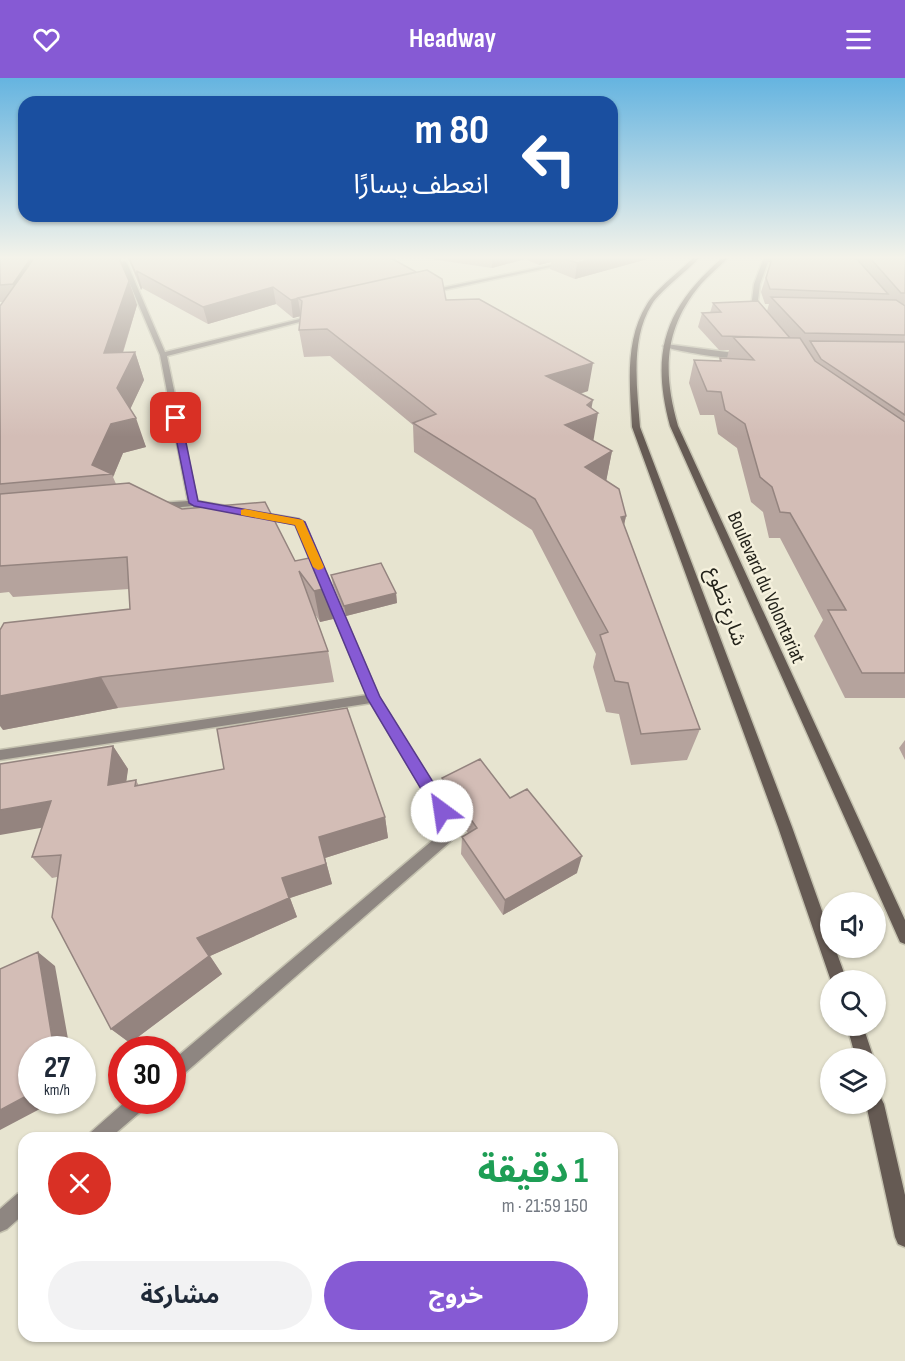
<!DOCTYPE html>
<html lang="ar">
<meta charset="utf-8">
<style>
:root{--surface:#fff;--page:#f2f2f3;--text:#1f2937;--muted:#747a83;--accent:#865ad4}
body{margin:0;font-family:"Sofia Sans Condensed","Noto Sans Arabic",sans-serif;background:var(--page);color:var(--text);direction:rtl;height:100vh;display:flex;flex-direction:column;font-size:22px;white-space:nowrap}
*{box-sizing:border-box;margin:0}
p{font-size:20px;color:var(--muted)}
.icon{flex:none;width:33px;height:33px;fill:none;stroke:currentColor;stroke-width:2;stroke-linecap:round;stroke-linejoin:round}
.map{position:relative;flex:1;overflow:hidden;direction:ltr}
.details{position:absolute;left:18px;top:1054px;width:600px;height:210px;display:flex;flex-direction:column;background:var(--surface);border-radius:18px;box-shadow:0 2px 4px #0004;direction:rtl}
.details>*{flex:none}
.guide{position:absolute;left:18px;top:18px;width:600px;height:126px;border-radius:18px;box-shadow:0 2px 4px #0004;direction:rtl;background:#1a4fa0;color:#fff;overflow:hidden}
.controls{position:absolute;left:820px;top:814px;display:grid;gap:12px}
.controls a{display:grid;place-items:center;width:66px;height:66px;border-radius:50%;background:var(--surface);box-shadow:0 2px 4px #0004;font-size:30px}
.speed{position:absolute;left:18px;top:958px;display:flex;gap:12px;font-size:30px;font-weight:700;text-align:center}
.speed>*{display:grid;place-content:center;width:78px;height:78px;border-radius:50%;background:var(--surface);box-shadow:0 2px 4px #0004;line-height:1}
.speed small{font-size:15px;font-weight:400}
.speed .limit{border:9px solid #d22;background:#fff;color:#111}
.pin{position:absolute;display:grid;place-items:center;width:51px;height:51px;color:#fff;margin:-26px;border-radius:12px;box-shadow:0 3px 9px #0006}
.me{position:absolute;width:66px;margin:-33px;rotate:329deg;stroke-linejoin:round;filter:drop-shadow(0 0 4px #0008)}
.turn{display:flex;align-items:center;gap:21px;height:126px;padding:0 30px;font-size:27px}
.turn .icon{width:78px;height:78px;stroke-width:2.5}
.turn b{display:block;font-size:42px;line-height:51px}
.round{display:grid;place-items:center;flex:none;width:63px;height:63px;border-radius:32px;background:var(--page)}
.head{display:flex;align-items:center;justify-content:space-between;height:102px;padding:0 30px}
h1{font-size:36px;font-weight:700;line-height:45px;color:#1e9e55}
.button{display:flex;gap:12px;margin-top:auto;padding:12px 30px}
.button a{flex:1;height:69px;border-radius:36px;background:var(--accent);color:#fff;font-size:24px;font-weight:700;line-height:69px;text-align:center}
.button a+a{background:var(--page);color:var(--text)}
header{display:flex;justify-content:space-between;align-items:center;height:78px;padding:0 30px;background:var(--accent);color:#fff;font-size:27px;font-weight:700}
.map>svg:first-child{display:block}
</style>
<header><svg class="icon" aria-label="menu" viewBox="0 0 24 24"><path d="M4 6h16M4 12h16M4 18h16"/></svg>Headway<svg class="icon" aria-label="heart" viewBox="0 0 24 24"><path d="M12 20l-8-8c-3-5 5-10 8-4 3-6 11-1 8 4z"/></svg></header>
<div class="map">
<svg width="905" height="1283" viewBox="0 0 905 1283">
<rect width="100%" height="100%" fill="#e7e4d0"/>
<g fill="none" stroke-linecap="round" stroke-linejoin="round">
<g stroke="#c4c1af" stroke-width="3">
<path id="minor" d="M 584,180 L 593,180 L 430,215 L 427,213 Z
M 766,180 L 789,184 L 786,186 L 768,184 L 760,206 L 757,230 L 762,236 L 759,238 L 751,230 L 754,206 L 763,182 Z
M 124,183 L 127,185 L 165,274 L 316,237 L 319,239 L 167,278 L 197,423 L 232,429 L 232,433 L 193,428 L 159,431 L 155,428 L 159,425 L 188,423 L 160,277 L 121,185 Z
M 666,266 L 742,276 L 745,278 C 733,284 680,273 664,269 L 663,268 Z
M 257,434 L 299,441 L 304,444 L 379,619 L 461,752 L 459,756 L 178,1001 L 172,1003 L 172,983 L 446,751 L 371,625 L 0,682 L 0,672 L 367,617 L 295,446 L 254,439 L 254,435 Z
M 126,1023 L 149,1023 L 146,1029 L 110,1060 L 88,1060 L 91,1054 Z
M 24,1113 L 24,1136 L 7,1151 L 0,1154 L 0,1131 L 17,1116 Z"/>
</g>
<g stroke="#c4c1af" stroke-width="3">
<path id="secondary" d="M 693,180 L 699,180 C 686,194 661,212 652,226 C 630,261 637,309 640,349 L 792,749 L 831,858 L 831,870 L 835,870 L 847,903 L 831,903 L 778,749 L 632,349 C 630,308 624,263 647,226 C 655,212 681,192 693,180 Z
M 722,180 L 728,180 C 719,189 709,197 701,206 C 663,251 663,295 678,348 L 905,842 L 905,866 L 900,864 L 670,348 C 650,274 665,230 722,180 Z
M 847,948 L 863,948 L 874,981 L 856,981 Z
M 876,1018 L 881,1020 L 884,1026 L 905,1117 L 905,1169 L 898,1166 L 895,1159 L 866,1026 L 876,1026 Z"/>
</g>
<use href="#minor" fill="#8e8681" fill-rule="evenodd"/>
<use href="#secondary" fill="#655a53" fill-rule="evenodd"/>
</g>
<path fill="#b5a39d" d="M 0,180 L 122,180 L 119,180 L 129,203 L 137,227 L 123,275 L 135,274 L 144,302 L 130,331 L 146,369 L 123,375 L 113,399 L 116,406 L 182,431 L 295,483 L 327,510 L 333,541 L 320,544 L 315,536 L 328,573 L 334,604 L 118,630 L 3,652 L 130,531 L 129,511 L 13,519 L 9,514 L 0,515 L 0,228 L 3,224 L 0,224 Z
M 128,180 L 390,180 L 446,222 L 588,313 L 580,316 L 591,331 L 593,363 L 612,373 L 606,403 L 626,438 L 624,447 L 700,651 L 687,682 L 631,687 L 619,636 L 606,634 L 593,589 L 596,576 L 532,452 L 414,374 L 413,347 L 330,278 L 304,279 L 299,252 L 301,238 L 293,240 L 276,226 L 208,246 L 142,210 L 141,212 Z
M 424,180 L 651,180 L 575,201 L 550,191 L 551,184 L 539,187 L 525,181 L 492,190 Z
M 772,180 L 905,180 L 905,620 L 845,620 L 814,558 L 823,542 L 780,460 L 769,460 L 763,434 L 751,424 L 737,370 L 718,356 L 714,337 L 700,337 L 689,305 L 694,282 L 719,283 L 720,280 L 727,280 L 729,272 L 719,272 L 698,249 L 702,235 L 710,235 L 713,225 L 767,233 L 769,226 L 765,226 L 761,214 Z
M 331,497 L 396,515 L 397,525 L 346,538 L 333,507 Z
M 905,662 L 905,682 L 899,670 Z
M 113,668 L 128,691 L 126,703 L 136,702 L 139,708 L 385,739 L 388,760 L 325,780 L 332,806 L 290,820 L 297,839 L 210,878 L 222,896 L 130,965 L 111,951 L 57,799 L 52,800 L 32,779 Z
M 442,700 L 510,720 L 577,795 L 503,837 L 461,776 L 462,759 L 468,755 L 443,718 Z"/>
<path fill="#94847f" d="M 31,180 L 34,180 L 20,223 L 13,206 Z
M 492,180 L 525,180 L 525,181 L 492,190 Z
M 540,180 L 552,180 L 551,184 L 539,187 Z
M 597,180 L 651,180 L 575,201 L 577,185 Z
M 137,193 L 142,210 L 141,212 L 136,196 Z
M 129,203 L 137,227 L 114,303 L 104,275 Z
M 273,209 L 276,226 L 208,246 L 203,229 Z
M 298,221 L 301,238 L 293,240 L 291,222 Z
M 135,274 L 144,302 L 127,338 L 117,310 Z
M 593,285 L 588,313 L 543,327 L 546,298 Z
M 593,322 L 590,338 L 598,335 L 593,365 L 565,347 Z
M 136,340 L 146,369 L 123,375 L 113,399 L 112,396 L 92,387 L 111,346 Z
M 612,373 L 606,404 L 585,389 Z
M 626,438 L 619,469 L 621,439 Z
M 327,510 L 333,541 L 320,544 L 314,513 Z
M 396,515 L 397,525 L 346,538 L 344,528 Z
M 101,599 L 118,630 L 3,652 L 0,648 L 0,618 Z
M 113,668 L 128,691 L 123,729 L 108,707 Z
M 51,723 L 69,745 L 0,757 L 0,732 Z
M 385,739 L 388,760 L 325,780 L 332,806 L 290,820 L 297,839 L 210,878 L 222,896 L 130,965 L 111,951 L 197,860 L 319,759 Z
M 582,778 L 577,795 L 503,837 L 505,822 Z
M 38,874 L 55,888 L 70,972 L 54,972 Z
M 32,1015 L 32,1023 L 55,1023 L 0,1052 L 0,1032 Z"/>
<path fill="#d3bdb6" stroke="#94847f" stroke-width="1.5" d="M 0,180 L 31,180 L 13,206 L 0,207 Z
M 34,180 L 119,180 L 129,203 L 104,275 L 135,274 L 117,310 L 136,340 L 111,346 L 92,387 L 112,396 L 0,406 L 0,228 Z
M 129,180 L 391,180 L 416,194 L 291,222 L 273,209 L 203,229 L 137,193 L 136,196 Z
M 563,180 L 597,180 L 577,185 Z
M 772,180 L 856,180 L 888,216 L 770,211 L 766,200 Z
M 870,180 L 905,180 L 905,215 L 901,215 Z
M 427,192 L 442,201 L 446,222 L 479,221 L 593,285 L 546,298 L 593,322 L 587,327 L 598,335 L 565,347 L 612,373 L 585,389 L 619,411 L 626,438 L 621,439 L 700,651 L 641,656 L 628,605 L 615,603 L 600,557 L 608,554 L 535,421 L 413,345 L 436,336 L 327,251 L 299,252 L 302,223 L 298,220 Z
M 771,219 L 896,222 L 905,228 L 905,257 L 805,255 Z
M 758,223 L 790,260 L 722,258 L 702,235 L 721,234 L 713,225 Z
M 733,259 L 800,260 L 815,283 L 905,344 L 905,595 L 862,595 L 828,532 L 846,532 L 790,435 L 780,434 L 772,409 L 760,399 L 745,346 L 725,332 L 721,314 L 707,313 L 694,282 L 721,283 L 720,280 L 754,282 Z
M 810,263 L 905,264 L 905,337 L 821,281 Z
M 129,405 L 182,431 L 265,424 L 295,483 L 314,479 L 327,510 L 314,513 L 299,493 L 328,573 L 101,599 L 0,618 L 0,552 L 4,545 L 130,531 L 127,479 L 0,488 L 0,416 Z
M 381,485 L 396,515 L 344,528 L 331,497 Z
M 347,630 L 385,739 L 319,759 L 326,786 L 282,800 L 289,820 L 197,860 L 209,878 L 111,951 L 52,839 L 61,777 L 32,779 L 51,723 L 0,732 L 0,686 L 113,668 L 108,707 L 136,702 L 135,708 L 224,691 L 217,651 Z
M 480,681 L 510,720 L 527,711 L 582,778 L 505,822 L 462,759 L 477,750 L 442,700 Z
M 38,874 L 54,972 L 32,972 L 32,1015 L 0,1032 L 0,891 Z"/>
<linearGradient id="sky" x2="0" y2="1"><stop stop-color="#65b4e0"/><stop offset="0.5" stop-color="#f4f3ea"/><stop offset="1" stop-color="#f4f3ea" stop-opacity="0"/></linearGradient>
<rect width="905" height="359" fill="url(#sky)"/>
<path fill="#865ad4" stroke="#573a8a" stroke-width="1.5" d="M 176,338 L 181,340 L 198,423 L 299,441 L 305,444 L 380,619 L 448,728 L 450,733 L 448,738 L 442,740 L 437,738 L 367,620 L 295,447 L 194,428 L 189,425 L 172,340 Z"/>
<path fill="#f59e0b" d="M 245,431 L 303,442 L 324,489 L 322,491 L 318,492 L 313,489 L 295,447 L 241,437 L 241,432 Z"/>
<g text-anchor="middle" stroke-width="5" stroke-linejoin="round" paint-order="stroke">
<g font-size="20" fill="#23221a" stroke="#f5f1dd">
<text transform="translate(767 509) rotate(66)" y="7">Boulevard du Volontariat</text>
<text transform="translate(727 528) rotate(70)" y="7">شارع تطوع</text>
</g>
</g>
</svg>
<div class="controls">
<a><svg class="icon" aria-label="sound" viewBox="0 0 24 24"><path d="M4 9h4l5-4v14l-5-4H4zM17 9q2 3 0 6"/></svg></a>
<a><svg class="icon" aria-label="search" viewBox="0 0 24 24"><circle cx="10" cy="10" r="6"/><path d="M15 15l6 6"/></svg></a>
<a><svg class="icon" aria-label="layers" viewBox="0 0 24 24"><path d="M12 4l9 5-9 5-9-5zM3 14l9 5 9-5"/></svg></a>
</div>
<div class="speed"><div>27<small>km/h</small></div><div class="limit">30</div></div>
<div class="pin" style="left:176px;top:340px;background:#d93025"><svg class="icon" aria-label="arrive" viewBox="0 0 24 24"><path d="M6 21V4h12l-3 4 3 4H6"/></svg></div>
<svg class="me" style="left:442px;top:733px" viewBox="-20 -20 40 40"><circle r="19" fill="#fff"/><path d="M0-13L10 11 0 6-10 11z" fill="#865ad4"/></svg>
<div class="guide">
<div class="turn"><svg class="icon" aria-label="left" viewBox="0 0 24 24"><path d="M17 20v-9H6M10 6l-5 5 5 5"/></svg><div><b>80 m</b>انعطف يسارًا</div></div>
</div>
<section class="details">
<div class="head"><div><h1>1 دقيقة</h1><p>150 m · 21:59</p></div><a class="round" style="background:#d93025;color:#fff"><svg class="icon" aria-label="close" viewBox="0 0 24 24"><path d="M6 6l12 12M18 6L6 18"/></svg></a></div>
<div class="button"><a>خروج</a><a>مشاركة</a></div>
</section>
</div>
